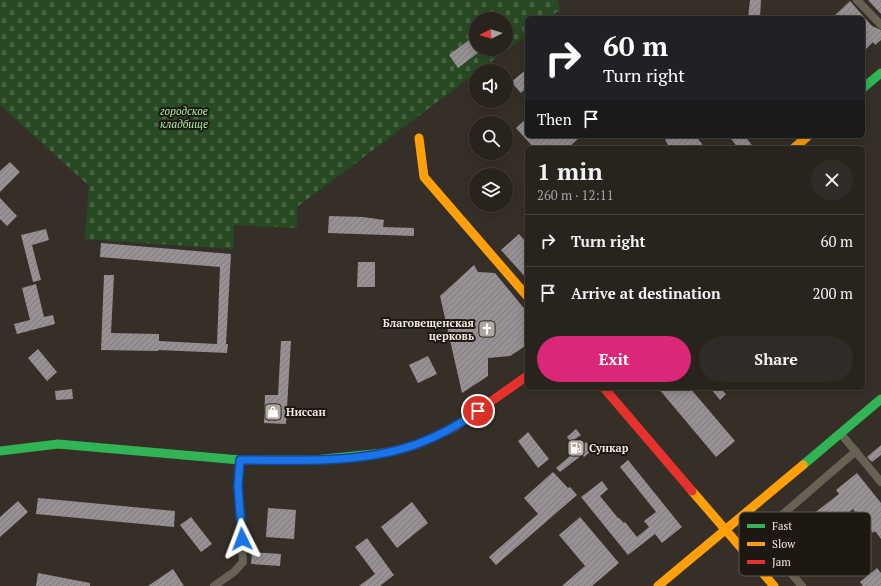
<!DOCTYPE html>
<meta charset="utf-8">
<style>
:root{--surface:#28231d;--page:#302b26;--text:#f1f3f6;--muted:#a5a4a4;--line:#44403b;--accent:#db2777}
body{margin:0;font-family:"PT Serif",serif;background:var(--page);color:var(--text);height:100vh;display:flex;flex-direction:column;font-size:15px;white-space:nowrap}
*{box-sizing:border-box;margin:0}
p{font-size:13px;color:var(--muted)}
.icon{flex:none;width:22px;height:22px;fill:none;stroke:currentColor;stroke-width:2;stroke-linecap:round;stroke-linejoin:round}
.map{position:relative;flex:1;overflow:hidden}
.panel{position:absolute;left:525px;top:146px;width:340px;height:244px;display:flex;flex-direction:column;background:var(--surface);border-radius:6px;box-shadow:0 2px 10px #0003,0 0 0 1px var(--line)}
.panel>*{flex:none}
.banner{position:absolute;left:525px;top:16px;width:340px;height:122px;border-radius:6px;box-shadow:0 2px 10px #0003,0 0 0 1px var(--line);background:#202124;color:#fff;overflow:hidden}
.needle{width:26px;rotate:265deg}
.controls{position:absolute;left:469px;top:12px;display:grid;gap:8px}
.controls a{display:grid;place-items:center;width:44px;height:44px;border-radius:50%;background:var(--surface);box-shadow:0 2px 10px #0003,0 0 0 1px var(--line);font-size:20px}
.pin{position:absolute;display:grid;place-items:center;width:34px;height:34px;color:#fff;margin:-17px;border:2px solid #fff;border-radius:50%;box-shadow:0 1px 4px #0007}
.me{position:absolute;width:44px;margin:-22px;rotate:357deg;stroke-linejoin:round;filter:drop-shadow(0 0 3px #0008)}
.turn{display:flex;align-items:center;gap:14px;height:84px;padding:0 12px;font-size:18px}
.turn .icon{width:52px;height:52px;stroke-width:2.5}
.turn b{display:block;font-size:28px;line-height:34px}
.then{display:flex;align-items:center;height:38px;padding:0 12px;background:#0003;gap:8px;font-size:15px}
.round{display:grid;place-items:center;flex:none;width:42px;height:42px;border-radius:21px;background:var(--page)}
.head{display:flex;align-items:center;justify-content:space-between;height:68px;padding:0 12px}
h1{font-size:24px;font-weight:600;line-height:30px}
.action{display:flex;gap:8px;margin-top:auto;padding:8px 12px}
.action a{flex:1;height:46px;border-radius:24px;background:var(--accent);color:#fff;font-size:16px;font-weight:600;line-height:46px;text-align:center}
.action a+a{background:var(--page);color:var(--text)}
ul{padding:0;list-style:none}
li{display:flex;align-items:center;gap:12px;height:52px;padding:0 12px;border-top:1px solid var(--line)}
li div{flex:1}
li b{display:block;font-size:15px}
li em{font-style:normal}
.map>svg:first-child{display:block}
</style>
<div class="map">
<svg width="881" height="586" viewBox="0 0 881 586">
<defs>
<pattern id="cemetery-stones" width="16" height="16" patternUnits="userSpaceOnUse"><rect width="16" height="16" fill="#284a22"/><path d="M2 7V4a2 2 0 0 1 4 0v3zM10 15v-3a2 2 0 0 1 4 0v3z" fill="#486442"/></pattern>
<pattern id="building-hatch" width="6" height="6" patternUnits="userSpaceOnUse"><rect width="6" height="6" fill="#979095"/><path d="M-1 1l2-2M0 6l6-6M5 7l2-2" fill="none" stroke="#7f7a7c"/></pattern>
</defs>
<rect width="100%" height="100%" fill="#362f27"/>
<path fill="url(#cemetery-stones)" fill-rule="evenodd" d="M 0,0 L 558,0 L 560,10 L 549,18 L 527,18 L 527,35 L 479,71 L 476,71 L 476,73 L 297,207 L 297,228 L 234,225 L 233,249 L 85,239 L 89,186 L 0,105 ZM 476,19 L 506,19 L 506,49 L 476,49 Z"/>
<path fill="url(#building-hatch)" d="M 750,0 L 761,0 L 760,18 L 748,18 Z
M 868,0 L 881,0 L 881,14 Z
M 850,1 L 872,26 L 881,30 L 881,40 L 875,45 L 873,42 L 863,52 L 863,18 L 832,18 Z
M 473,37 L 476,42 L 476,49 L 483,49 L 458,68 L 449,55 Z
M 527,69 L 527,87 L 521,93 L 511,82 Z
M 527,118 L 527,136 L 581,136 L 568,148 L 534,148 L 516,128 Z
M 671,136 L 696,136 L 705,148 L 670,148 L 665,140 Z
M 729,136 L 745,136 L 754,148 L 738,148 Z
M 10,162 L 20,172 L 0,192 L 0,171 Z
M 0,198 L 17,216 L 7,226 L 0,219 Z
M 329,216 L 363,217 L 384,220 L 383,227 L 414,228 L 414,236 L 328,233 Z
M 46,229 L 49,240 L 32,245 L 41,280 L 33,282 L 21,235 Z
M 519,234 L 527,243 L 527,279 L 501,250 Z
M 101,243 L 231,254 L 226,344 L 228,344 L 227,353 L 158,350 L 158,351 L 101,350 L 104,275 L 114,275 L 111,333 L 159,334 L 159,341 L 217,344 L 220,267 L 100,257 Z
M 358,262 L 375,262 L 375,287 L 357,287 Z
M 474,265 L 478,272 L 495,273 L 527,312 L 527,345 L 510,356 L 488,358 L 488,376 L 462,393 L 440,296 Z
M 36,284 L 44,317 L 53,315 L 55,324 L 17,334 L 14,324 L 30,320 L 22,288 Z
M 281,341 L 291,341 L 286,424 L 264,423 L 265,395 L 278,395 Z
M 38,349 L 57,372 L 47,381 L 28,358 Z
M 428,356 L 437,374 L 418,383 L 409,365 Z
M 658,388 L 690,388 L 735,441 L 716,457 Z
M 710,388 L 720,388 L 726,394 L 720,400 Z
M 72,389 L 73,399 L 56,400 L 55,391 Z
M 576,429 L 581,435 L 571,442 L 567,437 Z
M 528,432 L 549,459 L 538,468 L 518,441 Z
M 586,442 L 592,450 L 584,457 L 582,455 L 560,472 L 556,468 Z
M 881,445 L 881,455 L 872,462 L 867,457 Z
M 628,460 L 682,527 L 662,543 L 655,534 L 628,555 L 581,497 L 602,481 L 608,489 L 600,496 L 618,518 L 619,518 L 624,523 L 625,522 L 637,537 L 649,527 L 644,521 L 656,512 L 620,467 Z
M 553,472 L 568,488 L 570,487 L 577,495 L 496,565 L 489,557 L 538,514 L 524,498 Z
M 857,473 L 881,503 L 881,539 L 875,531 L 873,533 L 853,509 L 820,533 L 808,518 L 839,494 L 836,490 Z
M 38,498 L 175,511 L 174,527 L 36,514 Z
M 18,501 L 28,512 L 0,537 L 0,517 Z
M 412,502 L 428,523 L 397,548 L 381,527 Z
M 268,508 L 296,510 L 294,539 L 266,537 Z
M 191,517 L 212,544 L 201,552 L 180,525 Z
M 580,517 L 619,563 L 592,586 L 562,586 L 585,566 L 559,535 Z
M 367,538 L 394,575 L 380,586 L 359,586 L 375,574 L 355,547 Z
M 252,552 L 281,554 L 280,566 L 251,564 Z
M 877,568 L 881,573 L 881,586 L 863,586 L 860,582 Z
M 173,569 L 184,586 L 148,586 Z
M 38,573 L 90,583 L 90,586 L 36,586 Z"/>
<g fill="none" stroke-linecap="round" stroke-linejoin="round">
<path stroke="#676253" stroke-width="8" d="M 857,0 L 881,25
M 841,434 L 881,482
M 214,586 L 234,572 L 243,562 L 238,486 L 240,460
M 802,586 L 766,544 L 763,534 L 768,527 L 856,451"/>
<path stroke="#30b455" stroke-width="9" d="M 863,88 L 881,73
M 0,451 L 58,444 L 240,460 L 314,460 L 383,453
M 803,465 L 881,399"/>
<path stroke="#ff9f0a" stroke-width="9" d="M 419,138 L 424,177 L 527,296
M 794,148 L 808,136
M 692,491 L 774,586
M 658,586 L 803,465"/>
<path stroke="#e5322d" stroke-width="9" d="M 604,388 L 692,491
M 383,453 L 416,445 L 455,427 L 527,376"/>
</g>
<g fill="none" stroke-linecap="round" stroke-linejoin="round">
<g stroke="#114b97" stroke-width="10">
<path id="route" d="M 242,539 L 238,486 L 240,460 C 297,460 363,464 417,444 C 439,436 459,425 478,411"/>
</g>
<use href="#route" stroke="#1a73e8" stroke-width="7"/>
</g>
<defs>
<g id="church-square" transform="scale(0.9)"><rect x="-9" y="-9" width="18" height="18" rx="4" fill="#b0a79f" stroke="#1e1812"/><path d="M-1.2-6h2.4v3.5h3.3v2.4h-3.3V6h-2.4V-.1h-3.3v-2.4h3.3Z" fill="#fff"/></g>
<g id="shop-square" transform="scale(0.9)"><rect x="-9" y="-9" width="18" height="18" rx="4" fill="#b0a79f" stroke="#1e1812"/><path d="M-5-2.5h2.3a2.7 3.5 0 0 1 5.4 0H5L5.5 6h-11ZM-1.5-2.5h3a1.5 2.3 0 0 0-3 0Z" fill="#fff"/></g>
<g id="fuel-square" transform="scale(0.9)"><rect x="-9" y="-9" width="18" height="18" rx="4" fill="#b0a79f" stroke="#1e1812"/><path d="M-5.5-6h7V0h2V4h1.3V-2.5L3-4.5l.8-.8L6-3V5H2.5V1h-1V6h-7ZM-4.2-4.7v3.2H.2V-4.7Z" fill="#fff"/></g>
</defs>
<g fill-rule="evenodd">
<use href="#church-square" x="487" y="329"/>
<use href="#shop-square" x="273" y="412"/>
<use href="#fuel-square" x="576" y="448"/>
</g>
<g text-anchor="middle" stroke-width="4" stroke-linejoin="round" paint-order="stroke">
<g font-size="11" font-style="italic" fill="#a8ed9f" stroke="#1e1812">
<text x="184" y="115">городское<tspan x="184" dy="13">кладбище</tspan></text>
</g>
<g font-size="11" font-weight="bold" fill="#f1e8e0" stroke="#1e1812" text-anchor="start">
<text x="474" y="327" text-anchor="end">Благовещенская<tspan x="474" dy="13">церковь</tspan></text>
<text x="286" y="416">Ниссан</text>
<text x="589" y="452">Сункар</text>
</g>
</g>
<rect x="739" y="512" width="132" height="64" rx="6" fill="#1e1812" stroke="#5d5650" stroke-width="1"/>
<rect x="747" y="524" width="18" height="4" fill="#30b455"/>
<rect x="747" y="542" width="18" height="4" fill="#ff9f0a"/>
<rect x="747" y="560" width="18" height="4" fill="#e5322d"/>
<g font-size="11" fill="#f1e8e0">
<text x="772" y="530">Fast</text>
<text x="772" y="548">Slow</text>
<text x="772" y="566">Jam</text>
</g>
</svg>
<div class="controls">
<a><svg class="needle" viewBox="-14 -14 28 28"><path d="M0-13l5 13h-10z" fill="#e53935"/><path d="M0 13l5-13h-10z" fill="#a5a4a4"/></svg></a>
<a><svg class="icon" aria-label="sound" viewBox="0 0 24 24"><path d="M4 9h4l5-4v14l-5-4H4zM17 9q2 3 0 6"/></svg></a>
<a><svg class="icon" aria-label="search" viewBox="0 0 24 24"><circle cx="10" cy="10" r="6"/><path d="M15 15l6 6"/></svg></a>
<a><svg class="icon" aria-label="layers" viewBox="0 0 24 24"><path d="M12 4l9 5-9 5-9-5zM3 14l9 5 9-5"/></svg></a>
</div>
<div class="pin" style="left:478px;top:411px;background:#d93025"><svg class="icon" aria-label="arrive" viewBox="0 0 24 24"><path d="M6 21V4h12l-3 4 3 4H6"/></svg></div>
<svg class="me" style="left:242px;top:539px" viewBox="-20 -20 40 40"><path d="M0-17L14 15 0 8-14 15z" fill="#1a73e8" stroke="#fff" stroke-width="4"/></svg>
<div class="banner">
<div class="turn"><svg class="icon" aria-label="right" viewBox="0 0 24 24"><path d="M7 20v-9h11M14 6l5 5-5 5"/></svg><div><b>60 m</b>Turn right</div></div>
<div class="then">Then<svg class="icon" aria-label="arrive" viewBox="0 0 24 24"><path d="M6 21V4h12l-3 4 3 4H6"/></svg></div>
</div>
<section class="panel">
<div class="head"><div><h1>1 min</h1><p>260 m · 12:11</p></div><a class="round"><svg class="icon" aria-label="close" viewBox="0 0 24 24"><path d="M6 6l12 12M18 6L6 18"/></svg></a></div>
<ul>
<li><svg class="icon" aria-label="right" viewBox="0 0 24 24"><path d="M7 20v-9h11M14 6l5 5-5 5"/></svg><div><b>Turn right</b></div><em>60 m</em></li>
<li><svg class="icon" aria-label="arrive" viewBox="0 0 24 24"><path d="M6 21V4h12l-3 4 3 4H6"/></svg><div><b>Arrive at destination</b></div><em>200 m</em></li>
</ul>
<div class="action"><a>Exit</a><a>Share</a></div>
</section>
</div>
